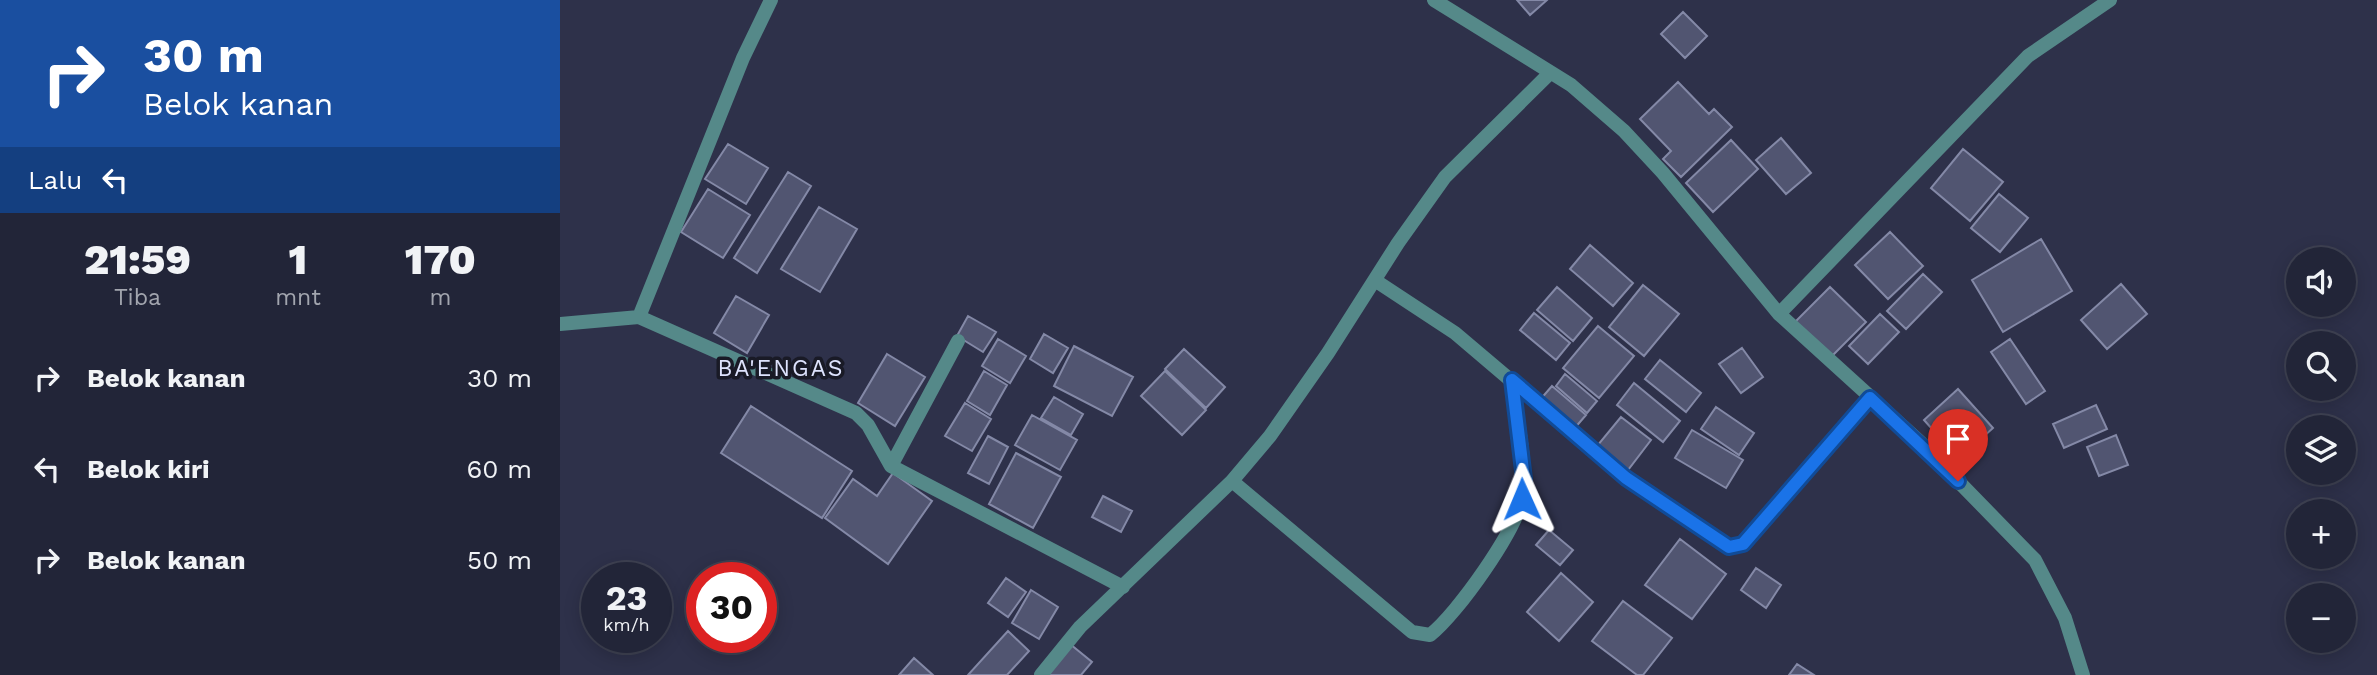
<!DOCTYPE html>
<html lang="id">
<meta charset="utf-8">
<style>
:root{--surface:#222538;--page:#2e3143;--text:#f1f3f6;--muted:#a2a5ae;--line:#3f4253}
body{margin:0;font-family:"Work Sans",sans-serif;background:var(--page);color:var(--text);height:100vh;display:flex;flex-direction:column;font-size:26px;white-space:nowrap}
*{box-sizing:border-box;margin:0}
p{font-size:23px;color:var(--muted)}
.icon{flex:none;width:38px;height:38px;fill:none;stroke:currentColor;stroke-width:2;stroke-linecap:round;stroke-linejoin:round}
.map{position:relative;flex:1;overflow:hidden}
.panel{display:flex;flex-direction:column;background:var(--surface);width:560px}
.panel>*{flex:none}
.top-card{background:#1a4fa0;color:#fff;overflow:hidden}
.buttons{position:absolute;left:1726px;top:247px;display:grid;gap:14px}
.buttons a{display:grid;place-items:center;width:70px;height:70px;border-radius:50%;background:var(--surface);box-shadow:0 4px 18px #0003,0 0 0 2px var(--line);font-size:35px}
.speed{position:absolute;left:21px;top:562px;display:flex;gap:14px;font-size:35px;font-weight:700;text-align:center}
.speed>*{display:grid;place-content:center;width:91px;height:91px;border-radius:50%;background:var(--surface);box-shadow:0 4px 18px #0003,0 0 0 2px var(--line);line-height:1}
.speed small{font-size:18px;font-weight:400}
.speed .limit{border:10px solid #d22;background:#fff;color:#111}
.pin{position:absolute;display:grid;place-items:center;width:60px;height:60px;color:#fff;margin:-72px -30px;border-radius:50% 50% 50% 0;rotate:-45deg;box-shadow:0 0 7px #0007}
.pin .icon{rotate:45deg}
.me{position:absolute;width:77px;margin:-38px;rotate:359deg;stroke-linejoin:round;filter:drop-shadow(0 0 5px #0008)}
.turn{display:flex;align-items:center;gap:24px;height:147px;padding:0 28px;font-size:32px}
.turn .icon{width:91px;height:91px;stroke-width:2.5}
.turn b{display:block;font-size:49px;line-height:60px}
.then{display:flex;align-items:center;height:66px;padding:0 28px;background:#0003;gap:14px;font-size:26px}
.eta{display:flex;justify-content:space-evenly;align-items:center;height:119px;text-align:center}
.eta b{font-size:42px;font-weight:800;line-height:49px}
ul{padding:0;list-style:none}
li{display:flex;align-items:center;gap:21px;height:91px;padding:0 28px}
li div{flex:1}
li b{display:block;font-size:26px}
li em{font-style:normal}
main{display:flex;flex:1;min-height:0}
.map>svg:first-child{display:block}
</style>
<main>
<section class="panel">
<div class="top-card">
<div class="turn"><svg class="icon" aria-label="right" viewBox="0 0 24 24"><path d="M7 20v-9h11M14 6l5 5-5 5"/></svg><div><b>30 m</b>Belok kanan</div></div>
<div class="then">Lalu<svg class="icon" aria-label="left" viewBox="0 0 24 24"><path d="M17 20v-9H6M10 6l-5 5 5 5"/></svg></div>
</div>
<div class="eta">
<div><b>21:59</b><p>Tiba</p></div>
<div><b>1</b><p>mnt</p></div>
<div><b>170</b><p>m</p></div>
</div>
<ul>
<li><svg class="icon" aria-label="right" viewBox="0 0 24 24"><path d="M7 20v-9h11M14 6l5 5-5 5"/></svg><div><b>Belok kanan</b></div><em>30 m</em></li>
<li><svg class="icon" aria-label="left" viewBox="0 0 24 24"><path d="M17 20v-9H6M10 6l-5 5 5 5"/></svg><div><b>Belok kiri</b></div><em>60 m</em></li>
<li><svg class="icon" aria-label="right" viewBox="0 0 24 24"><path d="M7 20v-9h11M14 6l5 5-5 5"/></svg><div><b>Belok kanan</b></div><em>50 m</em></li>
</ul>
</section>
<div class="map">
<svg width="1817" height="675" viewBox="0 0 1817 675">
<rect width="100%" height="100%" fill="#2e314a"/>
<path fill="#515571" stroke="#8489a7" stroke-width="2" d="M 957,0 L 987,0 L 970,15 Z
M 1123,12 L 1147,36 L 1125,58 L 1101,34 Z
M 1118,82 L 1149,114 L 1154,109 L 1172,127 L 1121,177 L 1103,159 L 1111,151 L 1080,119 Z
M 1221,138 L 1251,173 L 1226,194 L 1196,160 Z
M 1171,140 L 1198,169 L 1153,212 L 1126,183 Z
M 168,144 L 208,168 L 186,204 L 145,179 Z
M 1403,149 L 1443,182 L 1410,221 L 1371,188 Z
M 228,172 L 251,186 L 197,273 L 174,258 Z
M 148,189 L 190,215 L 163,258 L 121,232 Z
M 1439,194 L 1468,218 L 1440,252 L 1411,228 Z
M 259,207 L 297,229 L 260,292 L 221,269 Z
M 1330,232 L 1363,266 L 1328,299 L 1295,265 Z
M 1481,239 L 1512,291 L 1443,332 L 1412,280 Z
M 1030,245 L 1073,283 L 1053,306 L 1010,269 Z
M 1363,274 L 1382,292 L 1346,329 L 1327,311 Z
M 1561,284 L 1587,314 L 1547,349 L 1521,320 Z
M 1083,285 L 1119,314 L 1084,356 L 1049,327 Z
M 997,287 L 1032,318 L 1013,341 L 977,310 Z
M 1270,287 L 1306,322 L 1269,359 L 1234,323 Z
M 176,296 L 209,315 L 187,353 L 154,333 Z
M 974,313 L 1010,343 L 996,360 L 960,330 Z
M 1320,314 L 1339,332 L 1308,364 L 1289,346 Z
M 408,316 L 436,332 L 423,352 L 397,336 Z
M 1038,326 L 1074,356 L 1039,398 L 1003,368 Z
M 484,334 L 508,348 L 493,373 L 470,359 Z
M 438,339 L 466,356 L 450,383 L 422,366 Z
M 1450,339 L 1485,391 L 1466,404 L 1431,352 Z
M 514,346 L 573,377 L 552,416 L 494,386 Z
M 1182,348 L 1203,377 L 1181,393 L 1159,364 Z
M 624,349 L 665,387 L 646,408 L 605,369 Z
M 327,354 L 365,377 L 335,426 L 298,403 Z
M 1100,360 L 1141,393 L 1126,412 L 1085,379 Z
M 424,371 L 447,385 L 430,415 L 407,401 Z
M 605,371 L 646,410 L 622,435 L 581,396 Z
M 1005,374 L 1037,401 L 1027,413 L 996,386 Z
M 1074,383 L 1120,421 L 1103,442 L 1057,405 Z
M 992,386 L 1026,415 L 1013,430 L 979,401 Z
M 1398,389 L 1433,428 L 1399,459 L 1364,420 Z
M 494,397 L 523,414 L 511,435 L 481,418 Z
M 405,403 L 431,419 L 412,451 L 385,436 Z
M 1536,405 L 1547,429 L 1504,448 L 1493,424 Z
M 191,406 L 292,471 L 262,518 L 161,453 Z
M 1156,407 L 1194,433 L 1179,455 L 1141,429 Z
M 472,415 L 517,440 L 500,470 L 455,445 Z
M 1061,417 L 1091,440 L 1068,470 L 1037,446 Z
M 1132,430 L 1183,460 L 1166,488 L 1115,458 Z
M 1556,435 L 1568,465 L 1539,476 L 1527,447 Z
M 428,436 L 448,447 L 429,484 L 408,473 Z
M 456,453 L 501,477 L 473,528 L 429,504 Z
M 333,473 L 372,501 L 328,564 L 265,518 L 293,479 L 317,496 Z
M 543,496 L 572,511 L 561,532 L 532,517 Z
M 989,530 L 1013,550 L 1000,565 L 976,545 Z
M 1120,539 L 1166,574 L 1132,619 L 1085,585 Z
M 1196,568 L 1221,585 L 1206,608 L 1181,590 Z
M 1001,573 L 1033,602 L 999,641 L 967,612 Z
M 446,578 L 466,592 L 448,617 L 428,603 Z
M 471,590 L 498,607 L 479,639 L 452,623 Z
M 1063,601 L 1112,638 L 1083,675 L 1077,675 L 1032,641 Z
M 448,631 L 469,651 L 447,675 L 408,675 Z
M 510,644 L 532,662 L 521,675 L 487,675 Z
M 354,658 L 373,675 L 339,675 Z
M 1237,664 L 1254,675 L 1229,675 Z"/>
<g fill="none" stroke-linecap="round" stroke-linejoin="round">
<path stroke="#558989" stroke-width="14" d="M 874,0 L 1011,85 L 1064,131 L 1103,173 L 1219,314 L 1360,442 L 1475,560 L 1505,618 L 1523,675
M 816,281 L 895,333 L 1066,478 L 1169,547 L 1183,544 L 1310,398
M 1219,314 L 1468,56 L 1550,0
M 79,317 L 296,413 L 308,425 L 331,466 L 563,587
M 0,324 L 79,317 L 183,58 L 211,0
M 331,466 L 398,341
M 672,481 L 852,632 L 870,635 C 897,614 956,531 962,498 C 968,464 956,415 952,380
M 481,675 L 520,627 L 672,481 L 710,436 L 768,353 L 838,243 L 885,177 L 989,74"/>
</g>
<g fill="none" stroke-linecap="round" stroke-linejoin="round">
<g stroke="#114b97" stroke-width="18">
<path id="route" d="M 962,499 L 964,479 L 952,380 L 1066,478 L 1169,547 L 1183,544 L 1310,398 L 1398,481"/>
</g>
<use href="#route" stroke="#1a73e8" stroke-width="12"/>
</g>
<g text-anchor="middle" stroke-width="7" stroke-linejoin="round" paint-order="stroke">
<g font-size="23" letter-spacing="2" fill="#dee3fd" stroke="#191a26">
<text x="221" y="376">BA'ENGAS</text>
</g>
</g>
</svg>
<div class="buttons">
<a><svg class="icon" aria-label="sound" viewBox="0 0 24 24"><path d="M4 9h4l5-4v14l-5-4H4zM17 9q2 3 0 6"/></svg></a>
<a><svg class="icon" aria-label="search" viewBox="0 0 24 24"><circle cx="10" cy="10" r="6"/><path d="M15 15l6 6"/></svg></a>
<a><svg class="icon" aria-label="layers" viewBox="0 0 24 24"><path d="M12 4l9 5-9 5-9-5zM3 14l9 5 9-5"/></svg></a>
<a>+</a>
<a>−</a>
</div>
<div class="speed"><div>23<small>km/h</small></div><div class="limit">30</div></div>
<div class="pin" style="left:1398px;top:481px;background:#d93025"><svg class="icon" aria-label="arrive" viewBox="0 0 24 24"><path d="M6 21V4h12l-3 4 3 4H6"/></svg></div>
<svg class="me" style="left:962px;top:499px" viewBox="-20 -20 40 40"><path d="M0-17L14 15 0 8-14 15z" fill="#1a73e8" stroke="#fff" stroke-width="4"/></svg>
</div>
</main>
